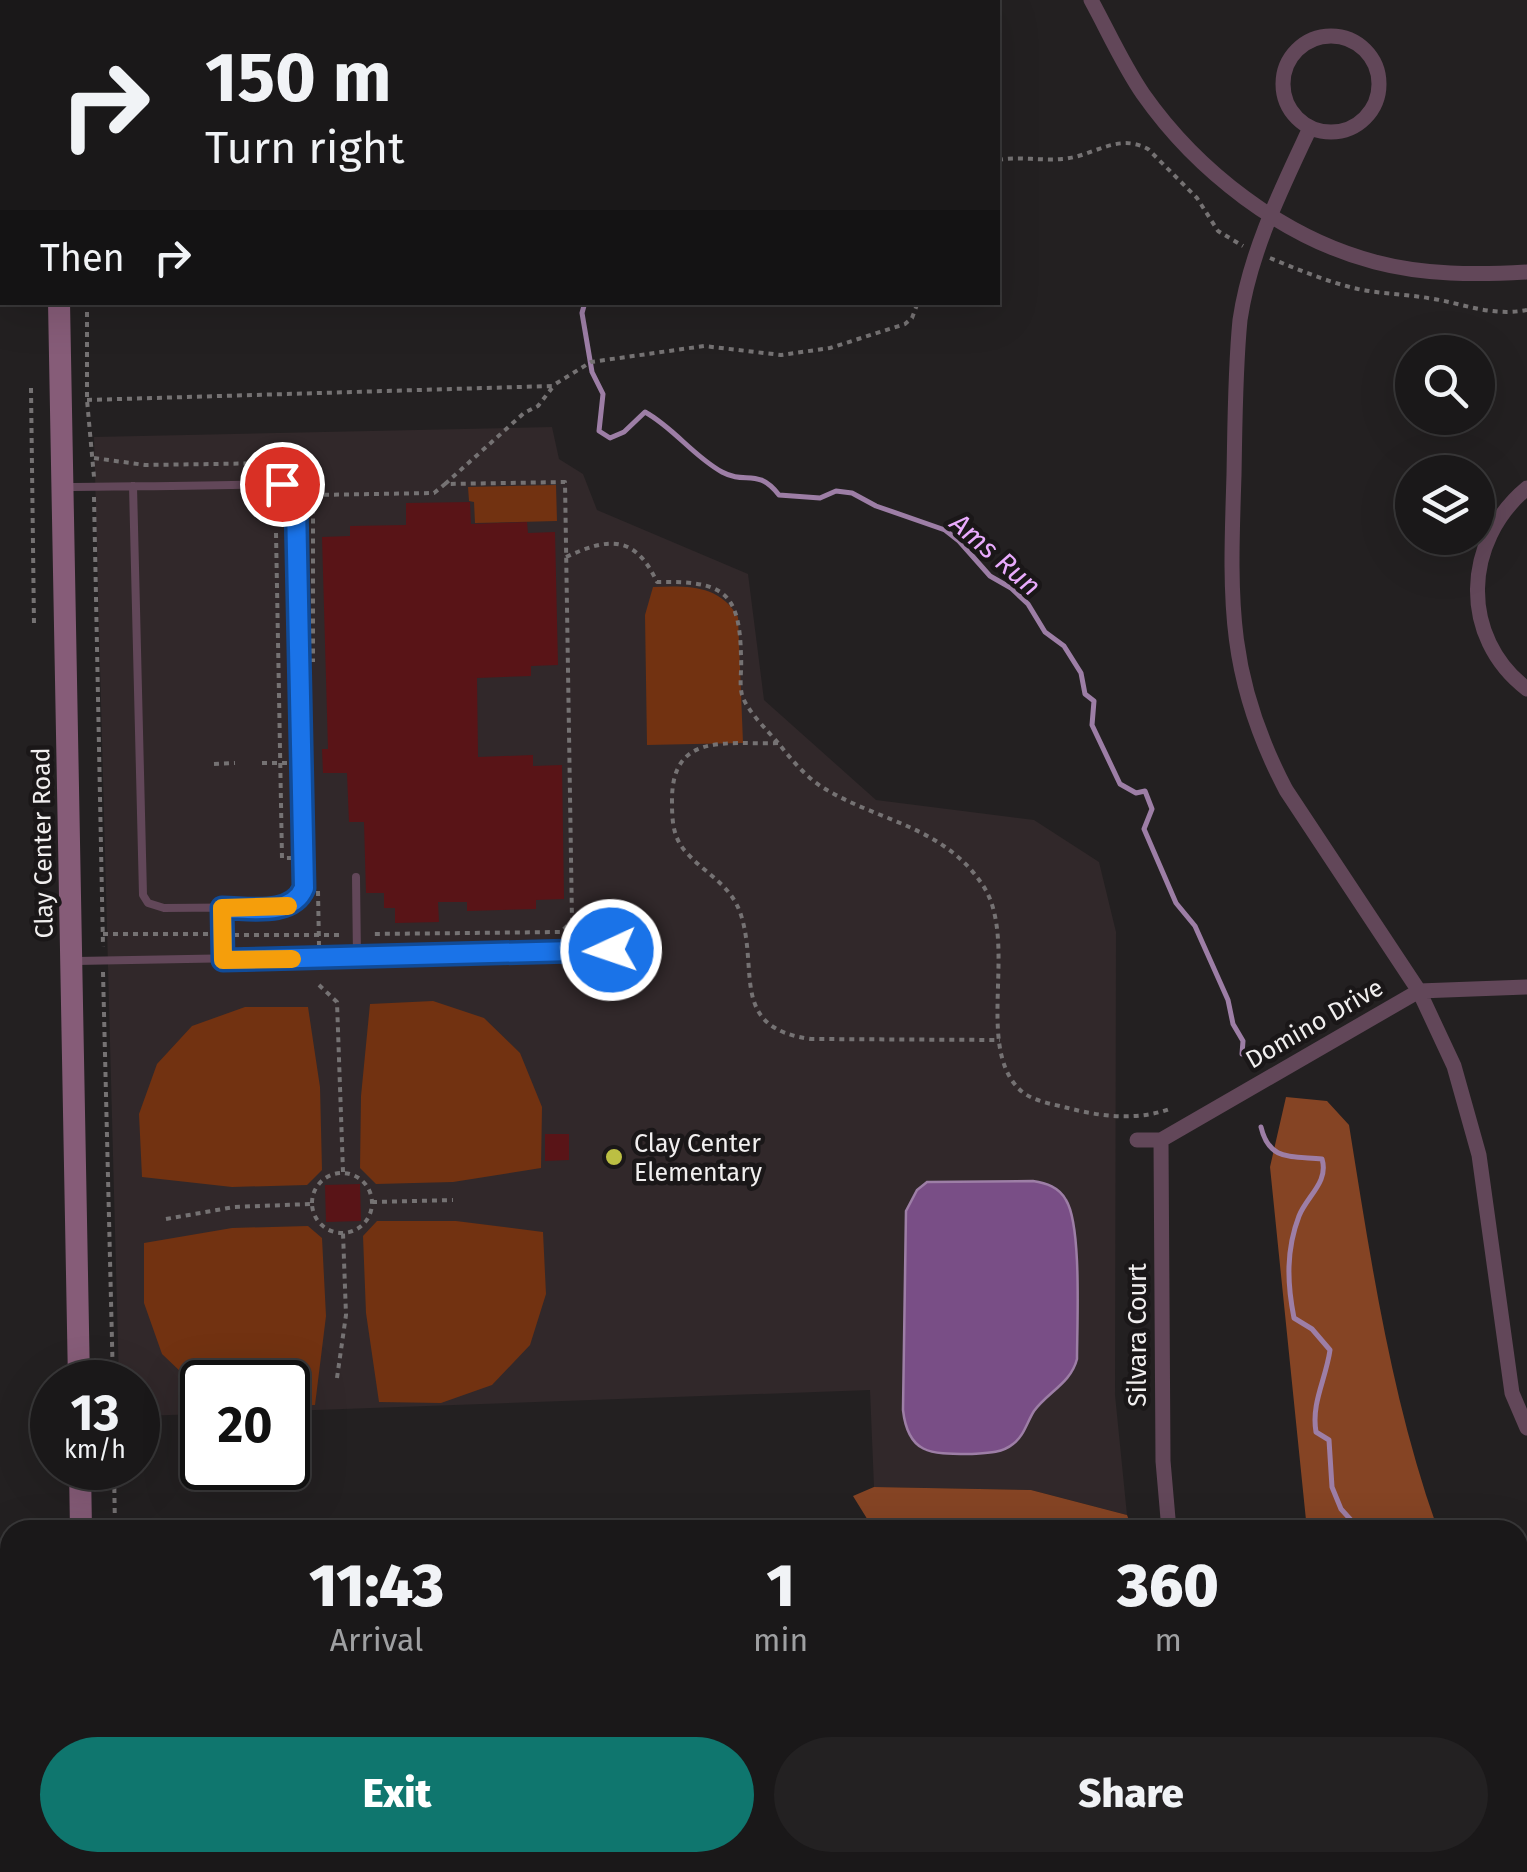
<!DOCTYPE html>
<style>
:root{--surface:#1a1819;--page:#232122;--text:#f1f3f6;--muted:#9fa0a2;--line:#383738;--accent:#0f766e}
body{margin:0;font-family:"Fira Sans",sans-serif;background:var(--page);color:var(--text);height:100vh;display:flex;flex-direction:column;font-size:38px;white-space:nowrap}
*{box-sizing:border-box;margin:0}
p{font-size:32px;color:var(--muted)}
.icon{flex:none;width:55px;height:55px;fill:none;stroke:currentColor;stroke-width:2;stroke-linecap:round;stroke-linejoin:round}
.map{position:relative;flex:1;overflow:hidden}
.details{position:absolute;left:0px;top:1520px;width:1528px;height:352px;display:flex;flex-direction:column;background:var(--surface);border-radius:30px 30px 0 0;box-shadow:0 10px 40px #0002,0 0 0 2px var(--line)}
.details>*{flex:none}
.hud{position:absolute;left:0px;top:0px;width:1000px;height:305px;box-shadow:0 10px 40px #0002,0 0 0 2px var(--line);background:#1a1819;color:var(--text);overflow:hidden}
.buttons{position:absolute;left:1395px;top:335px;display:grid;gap:20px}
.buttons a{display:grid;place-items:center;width:100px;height:100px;border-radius:50%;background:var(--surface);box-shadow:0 10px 40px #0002,0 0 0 2px var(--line);font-size:50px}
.speed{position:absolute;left:30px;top:1360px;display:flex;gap:20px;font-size:50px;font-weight:700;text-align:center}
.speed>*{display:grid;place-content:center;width:130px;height:130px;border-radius:50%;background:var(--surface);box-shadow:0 10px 40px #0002,0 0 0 2px var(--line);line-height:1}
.speed small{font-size:25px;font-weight:400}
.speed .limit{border:5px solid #111;border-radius:15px;background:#fff;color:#111}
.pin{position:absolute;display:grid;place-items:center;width:85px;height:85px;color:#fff;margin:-42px;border:5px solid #fff;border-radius:50%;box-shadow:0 2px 10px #0007}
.me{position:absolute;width:110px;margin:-55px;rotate:267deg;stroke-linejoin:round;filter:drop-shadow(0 0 8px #0008)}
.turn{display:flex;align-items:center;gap:35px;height:210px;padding:0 40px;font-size:45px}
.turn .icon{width:130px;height:130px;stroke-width:2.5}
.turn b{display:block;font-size:70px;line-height:85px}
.then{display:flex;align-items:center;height:95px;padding:0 40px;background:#0003;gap:20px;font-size:38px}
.eta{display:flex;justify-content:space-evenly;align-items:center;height:170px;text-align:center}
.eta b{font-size:60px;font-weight:800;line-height:70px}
.button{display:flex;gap:20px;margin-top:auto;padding:20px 40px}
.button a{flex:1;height:115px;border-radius:60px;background:var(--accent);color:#fff;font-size:40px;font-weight:800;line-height:115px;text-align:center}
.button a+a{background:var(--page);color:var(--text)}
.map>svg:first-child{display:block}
</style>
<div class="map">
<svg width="1527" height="1872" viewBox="0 0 1527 1872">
<rect width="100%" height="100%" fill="#232021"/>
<path fill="#31282a" d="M 552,427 L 559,459 L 583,474 L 597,510 L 748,574 L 764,700 L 876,800 L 1034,820 L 1099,862 L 1116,932 L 1115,1395 L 1127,1515 L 1031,1490 L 874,1487 L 870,1390 L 288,1411 L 288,1382 L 202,1382 L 202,1414 L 138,1416 L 138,1382 L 119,1382 L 94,437 Z"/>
<path fill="#723211" d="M 556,485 L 557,521 L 475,523 L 474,502 L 469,501 L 468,487 Z
M 653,587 C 687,586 719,584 738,617 L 743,743 L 647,745 L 645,615 Z
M 433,1001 L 484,1018 L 520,1053 L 542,1107 L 541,1168 L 453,1182 L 376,1184 L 360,1168 L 361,1096 L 370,1004 Z
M 245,1007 L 308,1007 L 320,1087 L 322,1170 L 307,1185 L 232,1187 L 142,1177 L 139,1114 L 157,1064 L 192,1026 Z
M 377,1221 L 456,1221 L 543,1232 L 546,1294 L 530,1345 L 492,1385 L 441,1403 L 379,1402 L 366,1313 L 363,1236 Z
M 308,1226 L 322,1238 L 326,1316 L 315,1405 L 288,1406 L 288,1382 L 202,1382 L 202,1392 L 162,1354 L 144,1303 L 144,1243 L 232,1228 Z"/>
<path fill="#854424" d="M 1286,1097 L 1327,1101 L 1349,1125 C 1371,1261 1391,1399 1438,1530 L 1307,1530 L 1270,1167 Z
M 874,1487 L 1031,1490 L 1127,1515 L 1133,1530 L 874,1530 L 853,1496 Z
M 1518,1655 L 1527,1655 L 1527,1872 L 1080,1872 L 1084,1862 L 1518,1862 Z"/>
<path fill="#794e86" stroke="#9d7ea6" stroke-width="2.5" d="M 1033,1181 C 1046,1183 1059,1187 1066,1200 C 1082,1226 1077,1324 1077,1359 C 1071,1383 1048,1392 1034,1411 C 1027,1422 1024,1436 1013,1444 C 1001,1454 984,1453 969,1454 C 930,1454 908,1454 903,1410 L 906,1211 L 917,1190 L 927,1182 Z"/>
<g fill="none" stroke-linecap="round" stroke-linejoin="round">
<path stroke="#9d7ea6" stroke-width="5" d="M 698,2 L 699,0
M 585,302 L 582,313 L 592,372 L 603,394 L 599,431 L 610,438 L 624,432 L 645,412 C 674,428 693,456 722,472 C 746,485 757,467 779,495 L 820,498 L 836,491 L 852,493 L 876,506 L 945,530 L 959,541 L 990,576 L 1011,588 L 1028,604 L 1045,632 L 1064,646 L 1081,673 L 1085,694 L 1094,701 L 1092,725 L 1120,784 L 1136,793 L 1145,791 L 1152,809 L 1144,829 L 1176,903 L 1195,926 L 1228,1000 L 1233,1024 L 1243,1041 L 1242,1054
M 1261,1127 C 1269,1161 1290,1156 1322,1159 C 1329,1182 1307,1196 1299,1216 C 1286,1250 1287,1283 1294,1318 L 1312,1329 L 1330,1350 C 1326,1379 1311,1403 1316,1432 L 1329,1440 L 1332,1487 L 1341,1509 L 1360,1530
M 0,1648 L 10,1653
M 136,1862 L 140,1872
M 1472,1862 L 1474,1872
M 192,1872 C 208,1863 226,1863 242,1872"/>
</g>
<path fill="#591417" d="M 470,502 L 471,524 L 527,522 L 528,533 L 555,532 L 558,665 L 531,666 L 531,676 L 477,678 L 478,757 L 533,755 L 533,766 L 562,765 L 564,899 L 536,900 L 536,909 L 467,911 L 467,902 L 438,902 L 439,922 L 395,923 L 395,908 L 384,908 L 384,893 L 366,893 L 364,822 L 349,822 L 347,773 L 323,773 L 322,749 L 328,749 L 322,537 L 350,536 L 350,526 L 406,525 L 406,503 Z
M 545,1134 L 569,1134 L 569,1160 L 545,1161 Z
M 360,1184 L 361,1221 L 326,1222 L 325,1185 Z"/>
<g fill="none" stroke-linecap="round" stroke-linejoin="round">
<path stroke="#757273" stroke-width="4" stroke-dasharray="5 5" stroke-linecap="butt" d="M 19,0 L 20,2
M 85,0 L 85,2
M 998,160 C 1019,156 1041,161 1062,159 C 1093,157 1117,132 1148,149 L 1197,198 L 1218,231 L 1243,246
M 1270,258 C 1299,270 1328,282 1358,289 C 1381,294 1405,294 1428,298 C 1463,303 1490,317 1527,310
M 87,302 L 87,400 L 94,477
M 31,388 L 34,625
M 87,400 L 552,386 L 591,362 L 704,346 L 781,355 L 830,348 L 905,324 L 912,318 L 918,302
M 94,458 L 145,465 L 280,463 L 300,471 L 313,488 L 313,662
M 445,484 L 524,413 L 538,406 L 552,388
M 314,495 L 434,493 L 445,484 L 565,482 L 572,921 L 561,932 L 373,934
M 94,497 L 103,947
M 276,533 L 282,858 L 291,858
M 566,557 C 609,537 635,535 657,582 C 722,581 740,590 741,657 C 742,669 739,684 742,695 C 747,711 768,731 779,744 C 791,759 805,776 822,787 C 876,821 942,825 982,884 C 1020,939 974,1044 1019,1089 C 1031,1101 1052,1104 1068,1108 C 1102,1117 1139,1121 1172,1108
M 778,743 C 726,745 671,731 672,802 C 672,821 673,838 686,852 C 706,875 731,884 741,915 C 759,972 729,1028 811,1039 L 1000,1040
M 262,763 L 288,763
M 214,764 L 235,763
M 318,891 L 319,945
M 103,934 L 210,934
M 234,935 L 342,935
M 103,972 L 113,1382
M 319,985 L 337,1002 L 343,1172
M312 1203a30 30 0 1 1 60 0a30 30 0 1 1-60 0Z
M 372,1202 L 453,1200
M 166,1219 L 234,1207 L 310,1204
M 337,1378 L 346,1315 L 343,1233
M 114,1468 L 115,1530"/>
<path stroke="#624759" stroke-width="8" d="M 67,487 C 135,486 203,486 271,484 L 283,484 L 294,495 L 305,888 L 300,898 L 286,907 L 164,908 L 148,903 L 143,895 L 133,486
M 356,877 L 357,958
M 222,908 L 223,960
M 76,961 L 611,951 L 625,940 L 629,915"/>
<path stroke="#624759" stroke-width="15" d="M 458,0 L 458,2
M 1091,0 C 1108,31 1123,65 1143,94 C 1197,171 1283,238 1375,262 C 1424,275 1476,275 1527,272
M 139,2 L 139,0
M1283 84a48 48 0 1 1 96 0a48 48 0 1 1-96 0Z
M 1310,128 C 1281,190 1250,252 1240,320 C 1235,371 1235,423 1234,475 C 1230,599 1226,676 1286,790 L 1419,991 L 1454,1066 L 1479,1155 L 1512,1393 L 1527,1428
M 0,248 L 2,248
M 1527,488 C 1463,541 1459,637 1527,689
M 1137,1140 L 1161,1140 L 1419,991 L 1527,987
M 1161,1140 L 1163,1461 L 1169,1530"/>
<path stroke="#865c78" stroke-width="22" d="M 49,0 L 49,2
M 59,302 L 79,1382
M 80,1468 L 81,1530
M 87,1862 L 88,1872"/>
</g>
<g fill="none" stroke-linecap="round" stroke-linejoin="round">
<g stroke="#114b97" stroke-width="25">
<path id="route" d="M 282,484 L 291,490 L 296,504 L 304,888 C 292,917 249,908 222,908 L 223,960 L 611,950"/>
</g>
<use href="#route" stroke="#1a73e8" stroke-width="18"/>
<path stroke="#f59e0b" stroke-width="18" d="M 288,906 L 222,908 L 223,960 L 292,959"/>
</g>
<circle fill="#bcbf43" stroke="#1a1718" stroke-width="4" cx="614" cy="1157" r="10"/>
<g text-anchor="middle" stroke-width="9" stroke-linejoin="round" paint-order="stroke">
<g font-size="25" fill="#f1efef" stroke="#1a1718">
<text transform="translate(42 843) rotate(-91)" y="9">Clay Center Road</text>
<text transform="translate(1314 1023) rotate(-30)" y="9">Domino Drive</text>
<text transform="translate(1137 1335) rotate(-90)" y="9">Silvara Court</text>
</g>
<g font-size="25" fill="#f1efef" stroke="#1a1718" text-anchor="start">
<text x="634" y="1152">Clay Center<tspan x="634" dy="29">Elementary</tspan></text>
</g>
<g font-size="28" font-style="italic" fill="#e9abfd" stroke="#1a1718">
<text transform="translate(996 554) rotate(41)" y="10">Ams Run</text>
</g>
</g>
</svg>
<div class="buttons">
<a><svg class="icon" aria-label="search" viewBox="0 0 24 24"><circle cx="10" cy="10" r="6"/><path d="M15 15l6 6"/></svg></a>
<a><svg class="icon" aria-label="layers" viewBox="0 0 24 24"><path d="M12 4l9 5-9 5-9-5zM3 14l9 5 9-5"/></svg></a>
</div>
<div class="speed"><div>13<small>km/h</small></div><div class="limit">20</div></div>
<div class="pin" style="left:282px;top:484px;background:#d93025"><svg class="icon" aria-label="arrive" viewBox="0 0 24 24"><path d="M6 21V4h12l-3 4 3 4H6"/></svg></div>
<svg class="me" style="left:611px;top:950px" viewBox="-20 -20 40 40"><circle r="17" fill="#1a73e8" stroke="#fff" stroke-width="3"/><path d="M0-11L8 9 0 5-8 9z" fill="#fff"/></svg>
<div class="hud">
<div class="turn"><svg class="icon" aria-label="right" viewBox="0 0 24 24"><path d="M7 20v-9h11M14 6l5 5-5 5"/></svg><div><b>150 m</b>Turn right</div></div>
<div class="then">Then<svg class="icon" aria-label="right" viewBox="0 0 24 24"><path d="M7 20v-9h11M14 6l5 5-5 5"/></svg></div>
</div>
<section class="details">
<div class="eta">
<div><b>11:43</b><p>Arrival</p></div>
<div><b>1</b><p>min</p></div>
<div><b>360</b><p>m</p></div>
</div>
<div class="button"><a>Exit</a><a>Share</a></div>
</section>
</div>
